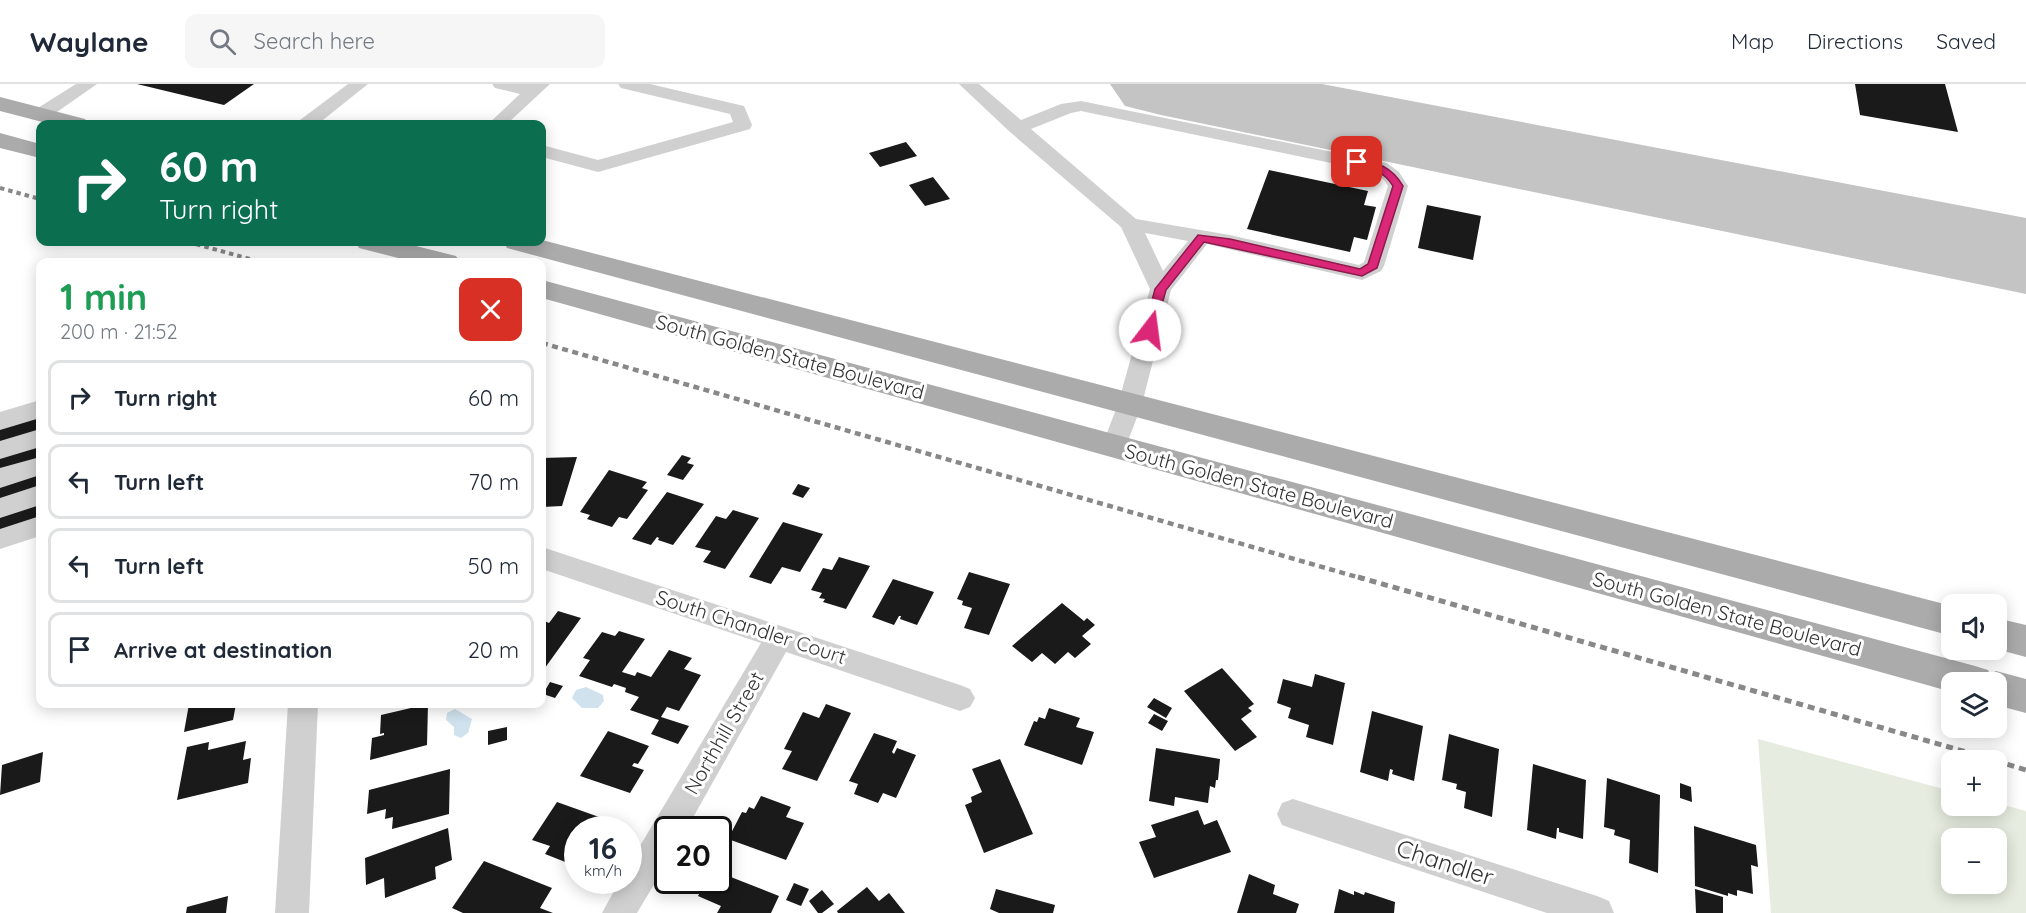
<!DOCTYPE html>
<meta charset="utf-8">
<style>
:root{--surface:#fff;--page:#f6f6f7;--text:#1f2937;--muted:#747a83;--line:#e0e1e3}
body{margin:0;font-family:Quicksand,sans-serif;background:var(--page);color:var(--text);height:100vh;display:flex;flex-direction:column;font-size:22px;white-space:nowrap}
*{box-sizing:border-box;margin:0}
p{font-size:20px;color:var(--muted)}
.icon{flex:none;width:33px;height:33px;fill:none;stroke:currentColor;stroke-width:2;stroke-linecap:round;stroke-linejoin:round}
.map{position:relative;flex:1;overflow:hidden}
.side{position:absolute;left:36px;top:174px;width:510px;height:450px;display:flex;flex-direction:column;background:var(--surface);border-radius:12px;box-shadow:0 3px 15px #0003}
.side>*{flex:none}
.hud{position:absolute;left:36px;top:36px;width:510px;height:126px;border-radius:12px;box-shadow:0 3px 15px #0003;background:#0b6e4f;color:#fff;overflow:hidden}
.controls{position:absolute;left:1941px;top:510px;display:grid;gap:12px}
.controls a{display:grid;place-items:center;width:66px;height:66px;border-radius:12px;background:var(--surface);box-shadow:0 3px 15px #0003;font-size:30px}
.speed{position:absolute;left:564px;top:732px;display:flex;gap:12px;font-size:30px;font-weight:700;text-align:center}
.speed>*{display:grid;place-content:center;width:78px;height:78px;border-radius:50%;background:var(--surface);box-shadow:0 3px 15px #0003;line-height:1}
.speed small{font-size:15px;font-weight:400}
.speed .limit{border:3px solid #111;border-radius:9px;background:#fff;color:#111}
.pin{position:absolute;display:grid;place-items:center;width:51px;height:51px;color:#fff;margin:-26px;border-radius:12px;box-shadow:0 3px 9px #0006}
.me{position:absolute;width:66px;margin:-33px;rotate:15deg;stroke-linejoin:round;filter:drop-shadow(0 0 4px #0008)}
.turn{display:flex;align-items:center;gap:21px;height:126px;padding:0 24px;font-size:27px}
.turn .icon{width:78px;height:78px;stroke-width:2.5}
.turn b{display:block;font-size:42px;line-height:51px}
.round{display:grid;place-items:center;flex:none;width:63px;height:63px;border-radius:12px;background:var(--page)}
.overview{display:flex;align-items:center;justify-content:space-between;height:102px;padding:0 24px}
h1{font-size:36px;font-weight:700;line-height:45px;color:#1e9e55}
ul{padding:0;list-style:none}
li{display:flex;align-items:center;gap:18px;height:75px;margin:0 12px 9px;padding:0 12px;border:3px solid var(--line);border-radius:12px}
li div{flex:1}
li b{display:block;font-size:22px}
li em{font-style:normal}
header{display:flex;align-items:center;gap:36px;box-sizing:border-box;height:84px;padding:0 30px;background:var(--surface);border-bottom:2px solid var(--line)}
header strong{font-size:28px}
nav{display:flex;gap:33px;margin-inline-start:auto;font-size:21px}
.search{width:420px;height:54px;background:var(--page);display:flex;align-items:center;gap:15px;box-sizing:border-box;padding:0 21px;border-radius:12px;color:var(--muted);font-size:22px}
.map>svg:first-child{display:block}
</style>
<header>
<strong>Waylane</strong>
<div class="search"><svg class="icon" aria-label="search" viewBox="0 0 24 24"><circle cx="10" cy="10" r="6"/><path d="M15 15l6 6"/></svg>Search here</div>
<nav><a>Map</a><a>Directions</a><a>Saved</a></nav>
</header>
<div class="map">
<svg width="2026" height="829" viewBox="0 0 2026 829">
<rect width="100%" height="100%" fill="#fff"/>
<path fill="#e6ecdf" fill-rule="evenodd" d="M 1758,655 L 1951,707 L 1952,722 L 1996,722 L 1997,719 L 2026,727 L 2026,829 L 1771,829 ZM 1996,754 L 1996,800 L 1952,800 L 1952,754 Z"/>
<path fill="#cfe2ee" d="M 586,603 L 603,611 L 604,617 L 598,624 L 582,624 L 572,614 L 576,606 Z
M 455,625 L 472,635 L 468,649 L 461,654 L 454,651 L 454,643 L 446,636 L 447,629 Z"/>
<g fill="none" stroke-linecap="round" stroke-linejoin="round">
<path fill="#c4c4c4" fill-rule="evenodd" d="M 1110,0 L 1322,0 L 2026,134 L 2026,210 L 1161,31 L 1125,22 Z"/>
</g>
<path fill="#1a1a1a" d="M 137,0 L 254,0 L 224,21 Z
M 1855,0 L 1945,0 L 1958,48 L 1860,31 Z
M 906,58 L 917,72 L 880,83 L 869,69 Z
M 1269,86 L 1368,107 L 1364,121 L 1376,123 L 1367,156 L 1354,153 L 1350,168 L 1247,145 Z
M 933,93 L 950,115 L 925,122 L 909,101 Z
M 1427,121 L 1481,132 L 1473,176 L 1418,164 Z
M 40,332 L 40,347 L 0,359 L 0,344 Z
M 40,359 L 40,374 L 0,387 L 0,372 Z
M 682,371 L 691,374 L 687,379 L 694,381 L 683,396 L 667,391 Z
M 577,373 L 562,422 L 542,423 L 542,374 Z
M 609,386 L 647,398 L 642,404 L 648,406 L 627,435 L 619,433 L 612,443 L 587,435 L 590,431 L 580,428 Z
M 40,388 L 40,404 L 0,417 L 0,401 Z
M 798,400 L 810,404 L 803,414 L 792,410 Z
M 667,408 L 704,420 L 673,461 L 658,456 L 659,454 L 657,453 L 651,461 L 632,455 Z
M 40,418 L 40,434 L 0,448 L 0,431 Z
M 733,426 L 759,434 L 725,485 L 703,478 L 711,467 L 695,463 L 716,432 L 726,435 Z
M 783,438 L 823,450 L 800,488 L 782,483 L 771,500 L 749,493 Z
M 839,473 L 870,482 L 846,525 L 823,518 L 825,515 L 819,514 L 822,509 L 811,506 L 823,484 L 832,486 Z
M 969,488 L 1010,500 L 989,551 L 964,544 L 972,524 L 962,521 L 963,517 L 957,515 Z
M 893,495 L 934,508 L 917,541 L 900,535 L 901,532 L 899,532 L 894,541 L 872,533 Z
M 1062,519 L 1084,537 L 1087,534 L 1095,541 L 1082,552 L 1091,560 L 1075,574 L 1068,568 L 1055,580 L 1042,569 L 1032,578 L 1012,562 Z
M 558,527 L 581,534 L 542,588 L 542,536 L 549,539 Z
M 619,547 L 645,555 L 622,588 L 635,592 L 637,588 L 651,593 L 669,566 L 692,574 L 684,585 L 701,591 L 679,627 L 667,623 L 661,633 L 689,642 L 678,660 L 651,650 L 659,636 L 630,626 L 639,613 L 625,608 L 626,604 L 614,600 L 612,603 L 579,592 L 590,576 L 583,574 L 602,548 L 615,552 Z
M 1222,584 L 1254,620 L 1248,624 L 1252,627 L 1241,635 L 1257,653 L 1235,667 L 1184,607 Z
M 1315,590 L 1345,599 L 1333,661 L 1306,653 L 1309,641 L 1288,634 L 1291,624 L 1277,619 L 1283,595 L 1312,603 Z
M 550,598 L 563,602 L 555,614 L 543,610 Z
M 1154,614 L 1172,624 L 1166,634 L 1147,623 Z
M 189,620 L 236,620 L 233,636 L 184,648 Z
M 428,620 L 427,661 L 370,676 L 372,654 L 384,651 L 384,649 L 380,650 L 381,631 Z
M 826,620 L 851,629 L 817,697 L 782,685 L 792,667 L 784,665 L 803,628 L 819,634 Z
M 1049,624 L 1080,634 L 1076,643 L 1094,648 L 1082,681 L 1024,661 L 1034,637 L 1037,638 L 1039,633 L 1045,635 Z
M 1372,627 L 1423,642 L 1414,697 L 1392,690 L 1393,686 L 1390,685 L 1388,697 L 1360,688 Z
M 1154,630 L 1168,637 L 1162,647 L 1148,639 Z
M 507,643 L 507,656 L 488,661 L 488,647 Z
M 608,647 L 649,662 L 638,680 L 634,679 L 632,682 L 644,686 L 630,709 L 580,692 Z
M 874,649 L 897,657 L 892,668 L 894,670 L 897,664 L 916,671 L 896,714 L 883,709 L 878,719 L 854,710 L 858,700 L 849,697 Z
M 1449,650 L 1499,665 L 1492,733 L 1464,724 L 1466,708 L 1456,705 L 1457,700 L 1442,696 Z
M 246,657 L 243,676 L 251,674 L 248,699 L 177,716 L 187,663 L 209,658 L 208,666 Z
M 1156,664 L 1220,675 L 1218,696 L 1216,696 L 1215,704 L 1210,702 L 1208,719 L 1175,713 L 1174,722 L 1149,717 Z
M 43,668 L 40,698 L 0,711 L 2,681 Z
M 1000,675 L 1033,750 L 984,769 L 965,721 L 972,718 L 971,713 L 982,708 L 972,685 Z
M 1533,680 L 1586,696 L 1583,755 L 1559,748 L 1559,744 L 1557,744 L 1556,755 L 1527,746 Z
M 450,685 L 449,730 L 392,745 L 393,733 L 385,735 L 386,725 L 367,730 L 369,706 Z
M 1607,694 L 1660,711 L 1658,789 L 1629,779 L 1630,756 L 1614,751 L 1615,746 L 1604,743 Z
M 1680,699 L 1691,703 L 1692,718 L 1680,714 Z
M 761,712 L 791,723 L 786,733 L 804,739 L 786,776 L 728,755 L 742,728 L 746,729 L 749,723 L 754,725 Z
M 557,718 L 613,738 L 608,746 L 578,746 L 578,783 L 545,770 L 550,762 L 532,756 Z
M 1198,726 L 1204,741 L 1217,736 L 1231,768 L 1154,794 L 1139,758 L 1156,753 L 1151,741 Z
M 1694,742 L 1756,761 L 1758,783 L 1751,781 L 1753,810 L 1737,806 L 1737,812 L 1728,809 L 1728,812 L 1695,802 Z
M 448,744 L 452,776 L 435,783 L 436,795 L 385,814 L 384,794 L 366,801 L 365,774 Z
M 484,777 L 552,804 L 540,824 L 553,829 L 463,829 L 452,824 Z
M 718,788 L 779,812 L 771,829 L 717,829 L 721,822 L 698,812 L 707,796 L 718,796 Z
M 1249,790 L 1275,801 L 1273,810 L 1299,820 L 1296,829 L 1237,829 Z
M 794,799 L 809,805 L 801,822 L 786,816 Z
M 867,803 L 879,817 L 889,809 L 905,829 L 838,829 L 837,827 Z
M 996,805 L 1055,821 L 1053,829 L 999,829 L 990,825 Z
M 1339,805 L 1354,811 L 1354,807 L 1364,811 L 1365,808 L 1395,818 L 1394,829 L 1334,829 Z
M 1695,805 L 1723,813 L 1723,829 L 1696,829 Z
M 822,806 L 834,820 L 822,829 L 818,829 L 809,817 Z
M 228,812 L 226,829 L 186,829 L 187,823 Z"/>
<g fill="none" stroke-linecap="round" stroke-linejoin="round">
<path fill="#d0d0d0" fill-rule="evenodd" d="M 76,0 L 97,0 L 47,35 L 33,35 L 31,31 L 33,27 Z
M 348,0 L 368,0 L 318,40 L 298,40 L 300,36 Z
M 492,0 L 550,0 L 507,40 L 488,40 L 520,10 L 495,4 Z
M 618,0 L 650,0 L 744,22 L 752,41 L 750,45 L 598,88 L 542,73 L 542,61 L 598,76 L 733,38 L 730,30 L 621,4 Z
M 959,0 L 979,0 L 1021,36 L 1061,20 L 1081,17 L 1387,79 L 1399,88 L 1408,102 L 1384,182 L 1381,187 L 1362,196 L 1207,160 L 1171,206 L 1142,320 L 1126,362 L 1123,368 L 1114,371 L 1105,368 L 1102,362 L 1118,320 L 1150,205 L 1121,143 L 1010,48 ZM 1081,27 L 1374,88 L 1384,96 L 1388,102 L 1364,178 L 1359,181 L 1230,151 L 1136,135 L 1031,45 L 1071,29 ZM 1145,149 L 1188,157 L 1163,187 Z
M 40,316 L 40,334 L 0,346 L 0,328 Z
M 40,345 L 40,363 L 0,375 L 0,357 Z
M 40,373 L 40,391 L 0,404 L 0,384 Z
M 40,401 L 40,421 L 0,434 L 0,414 Z
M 40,432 L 40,452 L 0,465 L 0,445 Z
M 542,463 L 960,601 L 970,605 L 975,614 L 970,623 L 960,627 L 786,568 L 686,746 L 668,746 L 668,777 L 637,829 L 602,829 L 620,796 L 628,796 L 628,782 L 761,559 L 542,485 Z
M 288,620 L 318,620 L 309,829 L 275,829 Z
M 1293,715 L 1597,812 L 1609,817 L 1614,829 L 1547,829 L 1293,745 L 1282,741 L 1277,730 L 1282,719 Z"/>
<path fill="#ababab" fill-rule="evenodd" d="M 0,13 L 85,35 L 88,40 L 50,40 L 0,27 Z
M 0,49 L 40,60 L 40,74 L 0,64 Z
M 542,156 L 1952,522 L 1952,552 L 507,164 L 504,158 Z
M 356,158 L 400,158 L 456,172 L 460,178 L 414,178 L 359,164 Z
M 542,196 L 1975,582 L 1988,586 L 1990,590 L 1996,587 L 2026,595 L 2026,629 L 1996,621 L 1996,598 L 1952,598 L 1952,608 L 542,214 Z
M 1996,534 L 2026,541 L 2026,573 L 1996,565 Z"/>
<path stroke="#888" stroke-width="4" stroke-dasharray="4.5 4" stroke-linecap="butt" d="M 0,104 L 40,115
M 188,158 L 261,178"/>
<path stroke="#888" stroke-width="4.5" stroke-dasharray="6 4.5" stroke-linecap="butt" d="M 542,259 L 1364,495"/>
<path stroke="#888" stroke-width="5" stroke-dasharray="7 5" stroke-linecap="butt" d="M 1358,493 L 1994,676
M 1996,677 L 2026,686"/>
</g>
<path fill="#db2777" stroke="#8e194d" stroke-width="1.5" d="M 1357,75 C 1378,79 1391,82 1403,102 L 1377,184 L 1362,192 L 1204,158 L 1166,206 L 1154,249 L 1146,249 L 1144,246 L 1155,205 L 1198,151 L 1230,155 L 1360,185 L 1368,180 L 1393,102 C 1383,86 1370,84 1353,80 L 1352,78 Z"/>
<g text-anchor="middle" stroke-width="6" stroke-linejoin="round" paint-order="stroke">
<g font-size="20" fill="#333" stroke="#fff">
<text transform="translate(790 273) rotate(15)" y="7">South Golden State Boulevard</text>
<text transform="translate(1259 402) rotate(15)" y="7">South Golden State Boulevard</text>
<text transform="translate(1727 530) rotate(15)" y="7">South Golden State Boulevard</text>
<text transform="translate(751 543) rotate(18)" y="7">South Chandler Court</text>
<text transform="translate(724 649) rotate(-60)" y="7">Northhill Street</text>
</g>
<g font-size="24" fill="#333" stroke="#fff">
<text transform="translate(1445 779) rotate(18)" y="8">Chandler</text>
</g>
</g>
</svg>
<div class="controls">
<a><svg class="icon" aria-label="sound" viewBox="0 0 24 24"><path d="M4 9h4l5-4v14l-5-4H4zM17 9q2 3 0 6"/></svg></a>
<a><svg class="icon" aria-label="layers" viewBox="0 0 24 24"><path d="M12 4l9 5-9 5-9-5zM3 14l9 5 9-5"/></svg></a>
<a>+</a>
<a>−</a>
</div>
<div class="speed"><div>16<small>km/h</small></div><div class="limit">20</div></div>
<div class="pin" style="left:1357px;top:78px;background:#d93025"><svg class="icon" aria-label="arrive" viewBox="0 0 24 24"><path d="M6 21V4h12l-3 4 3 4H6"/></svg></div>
<svg class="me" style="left:1150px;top:246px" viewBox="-20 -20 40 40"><circle r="19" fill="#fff"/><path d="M0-13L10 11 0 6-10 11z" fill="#db2777"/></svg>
<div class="hud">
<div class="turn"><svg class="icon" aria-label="right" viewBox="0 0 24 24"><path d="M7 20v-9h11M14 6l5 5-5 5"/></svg><div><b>60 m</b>Turn right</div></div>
</div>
<section class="side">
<div class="overview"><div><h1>1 min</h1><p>200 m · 21:52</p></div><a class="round" style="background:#d93025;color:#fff"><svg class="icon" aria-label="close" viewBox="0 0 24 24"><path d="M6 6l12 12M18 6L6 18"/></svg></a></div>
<ul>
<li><svg class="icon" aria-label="right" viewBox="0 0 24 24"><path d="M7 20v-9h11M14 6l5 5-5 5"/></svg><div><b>Turn right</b></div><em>60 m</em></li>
<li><svg class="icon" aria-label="left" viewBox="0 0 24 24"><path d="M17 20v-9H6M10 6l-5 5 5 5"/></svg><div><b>Turn left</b></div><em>70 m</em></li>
<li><svg class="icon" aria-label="left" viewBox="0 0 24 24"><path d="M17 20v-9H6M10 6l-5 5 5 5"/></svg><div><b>Turn left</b></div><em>50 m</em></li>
<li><svg class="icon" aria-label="arrive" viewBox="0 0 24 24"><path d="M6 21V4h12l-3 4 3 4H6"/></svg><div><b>Arrive at destination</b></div><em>20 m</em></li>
</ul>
</section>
</div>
